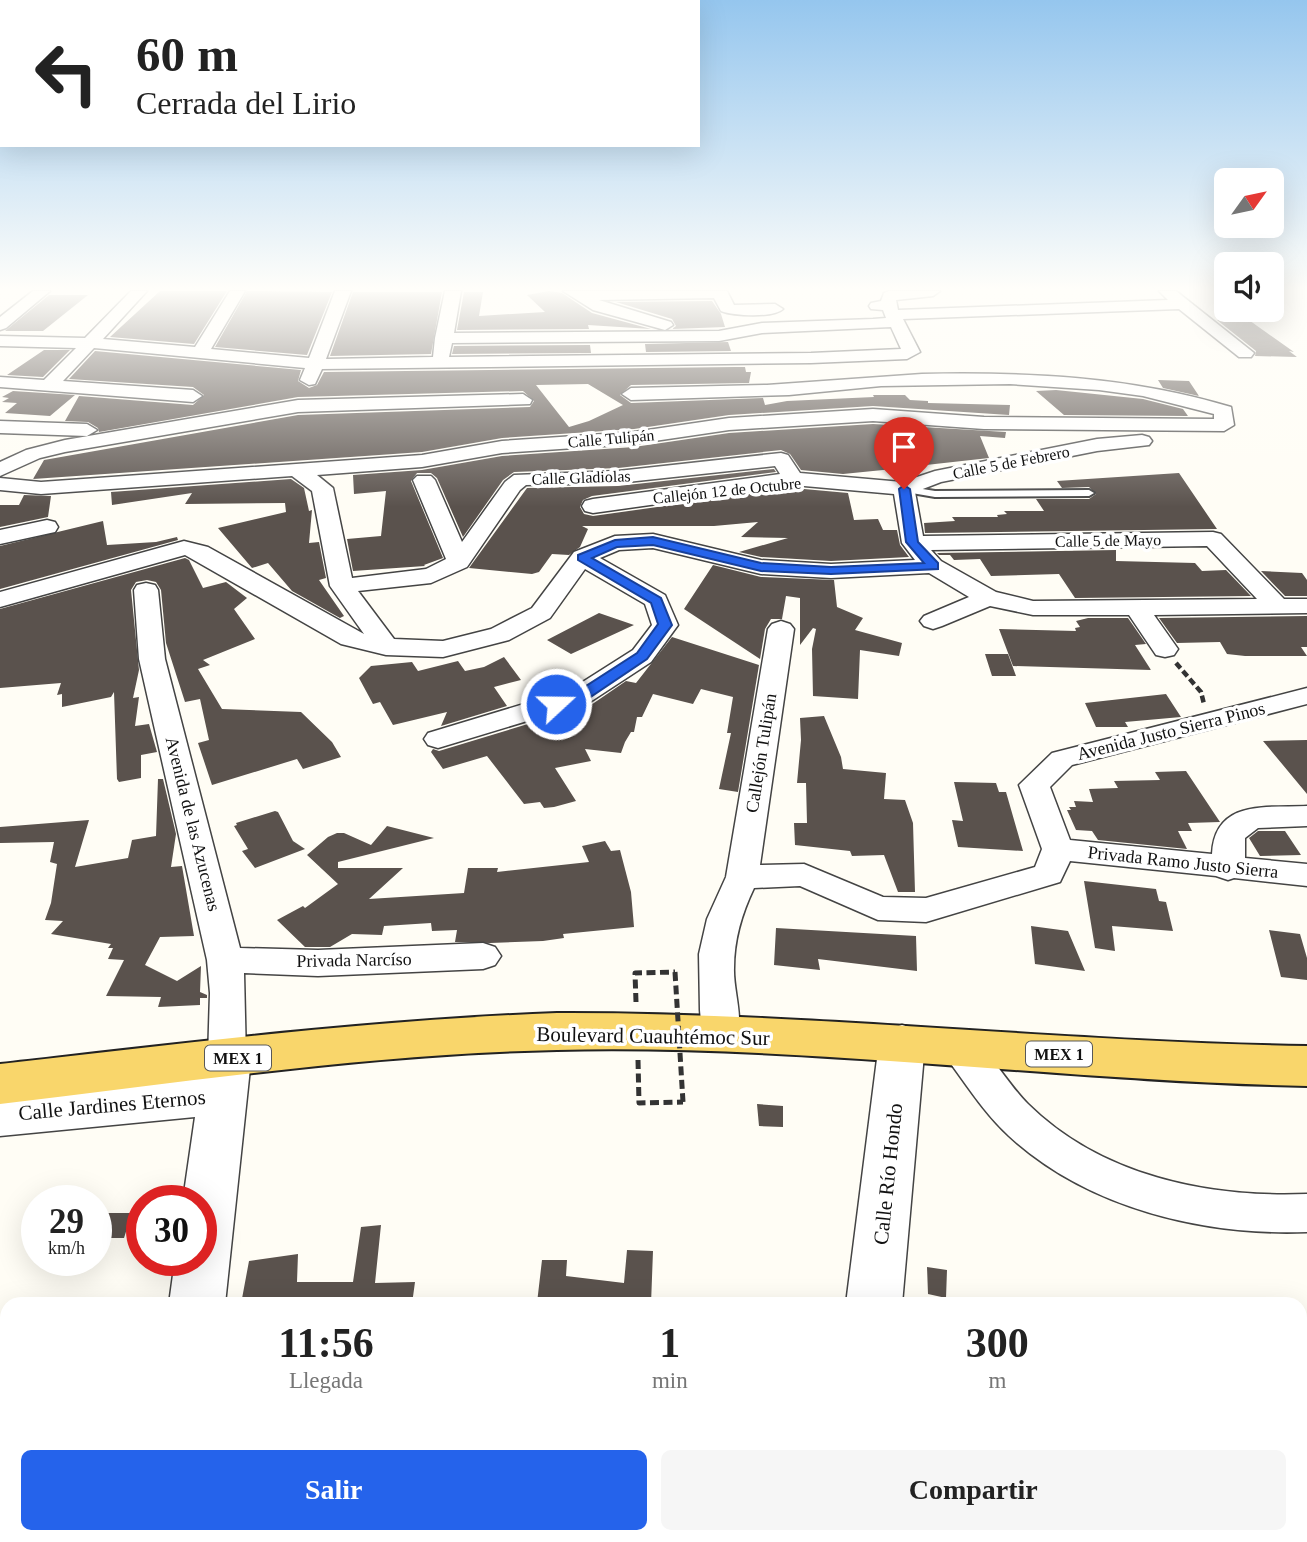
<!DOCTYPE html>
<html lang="es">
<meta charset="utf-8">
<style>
:root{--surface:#fff;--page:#f6f6f6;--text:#222;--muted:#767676;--accent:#2563eb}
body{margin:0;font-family:"Times New Roman",serif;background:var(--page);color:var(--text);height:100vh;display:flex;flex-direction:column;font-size:26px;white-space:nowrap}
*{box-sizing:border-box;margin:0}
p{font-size:23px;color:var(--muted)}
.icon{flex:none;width:38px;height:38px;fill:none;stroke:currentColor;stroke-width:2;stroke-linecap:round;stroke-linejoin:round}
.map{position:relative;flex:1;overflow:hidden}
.drawer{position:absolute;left:0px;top:1297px;width:1307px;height:247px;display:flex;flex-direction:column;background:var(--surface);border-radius:21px 21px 0 0;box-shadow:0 7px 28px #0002}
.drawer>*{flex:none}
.guide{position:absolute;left:0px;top:0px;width:700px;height:147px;box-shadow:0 7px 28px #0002;background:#fff;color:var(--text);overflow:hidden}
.needle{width:46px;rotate:57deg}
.controls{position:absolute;left:1214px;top:168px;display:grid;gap:14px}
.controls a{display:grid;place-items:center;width:70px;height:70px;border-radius:10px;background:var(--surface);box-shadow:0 7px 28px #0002;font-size:35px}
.speed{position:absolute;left:21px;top:1185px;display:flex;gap:14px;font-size:35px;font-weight:700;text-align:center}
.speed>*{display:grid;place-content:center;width:91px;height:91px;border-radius:50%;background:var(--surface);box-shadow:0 7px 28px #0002;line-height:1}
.speed small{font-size:18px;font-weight:400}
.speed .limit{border:10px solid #d22;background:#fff;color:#111}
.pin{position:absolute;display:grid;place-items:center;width:60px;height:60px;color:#fff;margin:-72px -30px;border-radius:50% 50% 50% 0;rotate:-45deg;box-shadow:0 0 7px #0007}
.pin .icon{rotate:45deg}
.me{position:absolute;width:77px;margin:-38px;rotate:69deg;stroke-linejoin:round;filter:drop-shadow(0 0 5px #0008)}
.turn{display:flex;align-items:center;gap:24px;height:147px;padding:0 21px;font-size:32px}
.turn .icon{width:91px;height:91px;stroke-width:2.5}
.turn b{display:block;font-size:49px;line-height:60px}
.eta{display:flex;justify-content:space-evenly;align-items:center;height:119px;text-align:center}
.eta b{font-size:42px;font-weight:700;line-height:49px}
.primary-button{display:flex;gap:14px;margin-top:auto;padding:14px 21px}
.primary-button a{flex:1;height:80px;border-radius:10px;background:var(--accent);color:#fff;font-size:28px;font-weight:700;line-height:80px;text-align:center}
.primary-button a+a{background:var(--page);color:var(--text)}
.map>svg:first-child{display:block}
</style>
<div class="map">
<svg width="1307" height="1542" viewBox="0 0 1307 1542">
<rect width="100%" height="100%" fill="#fffdf5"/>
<path fill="#5a524d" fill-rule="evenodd" d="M 160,291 L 227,291 L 194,344 L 110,337 Z
M 247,291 L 332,292 L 307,355 L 215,347 Z
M 549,291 L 562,293 L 592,313 L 651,329 L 588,325 L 589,329 L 457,330 L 464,292 L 483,292 L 479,316 L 545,312 L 527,295 Z
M 353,292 L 442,292 L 431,354 L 330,356 Z
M 49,295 L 88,295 L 43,331 L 5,331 Z
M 712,301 L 721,314 L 725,327 L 672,329 L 676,326 L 672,319 L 616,302 Z
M 1239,313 L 1294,352 L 1289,351 L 1297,357 L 1255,356 L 1256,351 L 1217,320 Z
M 728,342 L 731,351 L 646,352 L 645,344 Z
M 590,345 L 591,353 L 452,354 L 454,346 Z
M 44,350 L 70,350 L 43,377 L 7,375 Z
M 95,351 L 301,370 L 298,381 L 309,388 L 317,385 L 324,372 L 735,367 L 745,367 L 746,372 L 751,372 L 749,383 L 631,385 L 620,395 L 631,403 L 763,398 L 765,405 L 787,401 L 874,397 L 873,395 L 905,395 L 910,400 L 928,401 L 928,403 L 1010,405 L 1009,415 L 873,406 L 729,415 L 634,429 L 502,438 L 422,452 L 33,479 L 44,460 L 298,415 L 530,407 L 534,401 L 523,391 L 298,397 L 99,432 L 98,428 L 88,422 L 65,421 L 79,396 L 193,405 L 204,395 L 193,387 L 69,379 ZM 588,384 L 623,405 L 589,421 L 569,427 L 536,385 Z
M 1158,380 L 1189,381 L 1199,396 L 1163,388 Z
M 1056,390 L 1143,399 L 1183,409 L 1188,416 L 1064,415 L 1036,391 Z
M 13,391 L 75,395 L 50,416 L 5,413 L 17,403 L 2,402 L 9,398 L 2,397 Z
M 873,424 L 1006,432 L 1005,438 L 980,436 L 989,458 L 917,466 L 920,471 L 894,471 L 893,469 L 843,474 L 801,470 L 790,454 L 781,450 L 618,468 L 514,472 L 503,480 L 463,537 L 437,478 L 431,473 L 417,473 L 411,481 L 443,558 L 424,565 L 425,566 L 353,571 L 347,539 L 381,536 L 386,491 L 354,494 L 353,475 L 422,470 L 502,456 L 634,447 L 729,433 Z
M 774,469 L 776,472 L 592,496 L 583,500 L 580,507 L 584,514 L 593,516 L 793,488 L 848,493 L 854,520 L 878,519 L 883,530 L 897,530 L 900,545 L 909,557 L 831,561 L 761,557 L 739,552 L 788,538 L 741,537 L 758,522 L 714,526 L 582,526 L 588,529 L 580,547 L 569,555 L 552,554 L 539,572 L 532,574 L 469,568 L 527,488 L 618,486 Z
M 1179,473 L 1217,529 L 925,533 L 924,523 L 955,521 L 952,517 L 998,517 L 997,515 L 1007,514 L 1004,511 L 1044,511 L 1036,499 L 1089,499 L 1096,494 L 1089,487 L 1062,488 L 1057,481 Z
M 291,479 L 304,488 L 309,511 L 312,510 L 309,543 L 319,542 L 326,578 L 319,580 L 344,616 L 340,618 L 292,591 L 268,563 L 252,568 L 218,528 L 286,512 L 285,503 L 185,504 L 192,493 L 112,505 L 111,492 Z
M 24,495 L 51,496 L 48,517 L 0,527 L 0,505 L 19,505 Z
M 103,521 L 107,545 L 156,542 L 177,537 L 178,540 L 0,589 L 0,546 Z
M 1116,550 L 1116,561 L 1195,563 L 1202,571 L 1226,570 L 1251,596 L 1075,598 L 1059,574 L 991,576 L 980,559 L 954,560 L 950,555 L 939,555 L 937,553 Z
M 185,558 L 189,560 L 203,588 L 226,582 L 247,598 L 234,609 L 255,639 L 203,660 L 210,665 L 198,669 L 222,709 L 301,712 L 332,742 L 341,757 L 303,769 L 297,759 L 212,785 L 198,743 L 209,740 L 200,699 L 185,702 L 166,643 L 161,590 L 156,582 L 147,580 L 136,582 L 131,590 L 139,670 L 133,698 L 139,697 L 135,726 L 149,724 L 157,752 L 141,755 L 141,778 L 119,782 L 117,779 L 114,692 L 111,697 L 62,707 L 62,694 L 57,695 L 61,683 L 0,688 L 0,609 Z
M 713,565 L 761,577 L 834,580 L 837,607 L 863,618 L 855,630 L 902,643 L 899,656 L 860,650 L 858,699 L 813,696 L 812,649 L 816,629 L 813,628 L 800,645 L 800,598 L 786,596 L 782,619 L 771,619 L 765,629 L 760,659 L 684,609 Z
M 1261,571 L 1302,573 L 1307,580 L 1307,596 L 1285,596 Z
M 599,613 L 634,625 L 571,654 L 547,640 Z
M 1307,616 L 1307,647 L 1301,647 L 1307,656 L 1245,656 L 1227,654 L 1220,642 L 1177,643 L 1159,618 Z
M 1088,618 L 1128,618 L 1146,644 L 1135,645 L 1151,670 L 1013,666 L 999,629 L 1076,631 L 1075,628 L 1080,627 L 1076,621 Z
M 672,637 L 759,665 L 738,792 L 719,789 L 731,733 L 727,733 L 733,697 L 701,689 L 693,704 L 653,694 L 642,717 L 637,717 L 634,732 L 631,732 L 625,742 L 621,753 L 585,749 L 591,761 L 555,768 L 576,801 L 554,807 L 544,808 L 540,802 L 524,804 L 487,756 L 443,769 L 431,752 L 433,749 L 439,751 L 591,705 L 626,681 L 636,683 Z
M 985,654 L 1008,654 L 1016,676 L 992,676 Z
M 504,657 L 521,680 L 494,687 L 507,706 L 441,726 L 447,712 L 393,725 L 380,702 L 373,704 L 359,678 L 371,666 L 412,662 L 418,671 L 458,661 L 465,671 L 484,667 Z
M 1166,694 L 1181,717 L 1125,722 L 1128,727 L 1096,727 L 1085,703 Z
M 824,716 L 841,757 L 843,769 L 886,773 L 884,799 L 905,800 L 913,823 L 915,892 L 898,892 L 884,855 L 852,856 L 850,851 L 795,845 L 794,823 L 807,823 L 806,783 L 797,783 L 801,740 L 800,718 Z
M 1307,740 L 1307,794 L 1263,741 Z
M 1186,771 L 1220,822 L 1188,823 L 1192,831 L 1178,831 L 1187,849 L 1098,840 L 1092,831 L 1076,830 L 1067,810 L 1071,810 L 1069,807 L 1076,807 L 1074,801 L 1093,802 L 1089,789 L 1118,788 L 1114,781 L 1160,780 L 1155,772 Z
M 158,779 L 163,779 L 176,834 L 171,867 L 182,866 L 194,936 L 160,937 L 145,965 L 177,981 L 201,966 L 200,992 L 207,995 L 207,998 L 200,998 L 200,1005 L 158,1007 L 161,997 L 106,996 L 124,960 L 108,959 L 113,948 L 108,948 L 111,944 L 51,934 L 63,921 L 45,920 L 51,903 L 57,864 L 50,862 L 54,842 L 0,843 L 0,827 L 89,820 L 75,867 L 128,858 L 132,840 L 156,836 Z
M 954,782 L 996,783 L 999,792 L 1006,792 L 1023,851 L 958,847 L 952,820 L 963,821 Z
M 275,811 L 278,812 L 293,841 L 305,849 L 255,868 L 242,851 L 248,849 L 234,826 L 237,825 L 236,823 Z
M 387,826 L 434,838 L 338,862 L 338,868 L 403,868 L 369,899 L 464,893 L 468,868 L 498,868 L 497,872 L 589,862 L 582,846 L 605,841 L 611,851 L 620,850 L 631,892 L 634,927 L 563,934 L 564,938 L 543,941 L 490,943 L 455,942 L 457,930 L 432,931 L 431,923 L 384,926 L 382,935 L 352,934 L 330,947 L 305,947 L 277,920 L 303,906 L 305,908 L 338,884 L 307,855 L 328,837 L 337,833 L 344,833 L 371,845 Z
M 1258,831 L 1285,831 L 1301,855 L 1260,856 L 1249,838 Z
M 1084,881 L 1156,889 L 1159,901 L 1166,902 L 1173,931 L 1112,926 L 1115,951 L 1095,948 Z
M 1031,926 L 1068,931 L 1085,971 L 1035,964 Z
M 776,928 L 916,936 L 917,971 L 818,959 L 820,970 L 774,965 Z
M 1269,930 L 1300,934 L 1307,958 L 1307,980 L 1281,977 Z
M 757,1104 L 783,1106 L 783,1127 L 759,1126 Z
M 107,1213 L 132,1213 L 124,1238 L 98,1238 Z
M 381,1225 L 375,1283 L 415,1282 L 412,1304 L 241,1304 L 249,1261 L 298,1254 L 297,1282 L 353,1282 L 361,1227 Z
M 627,1250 L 653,1251 L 651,1304 L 537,1303 L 542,1260 L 567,1260 L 566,1276 L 624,1283 Z
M 927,1267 L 947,1270 L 946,1298 L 928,1294 Z"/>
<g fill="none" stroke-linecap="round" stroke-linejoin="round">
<g stroke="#444" stroke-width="4">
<path id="service" d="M 904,486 L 935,491 L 1089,490 L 1094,493 L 1089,496 L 935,497 L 900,491 L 899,489 Z"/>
</g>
<g stroke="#444" stroke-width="3">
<path id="minor" d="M 33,291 L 50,291 L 6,328 L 0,330 L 0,317 Z
M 131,291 L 147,291 L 103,339 L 195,347 L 230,291 L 245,291 L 211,349 L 309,358 L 335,291 L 351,291 L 326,359 L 433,357 L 435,338 L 445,291 L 461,291 L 454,333 L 719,331 L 762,323 L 873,319 L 886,318 L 883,310 L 871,309 L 869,306 L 871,303 L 881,301 L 884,293 L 889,291 L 940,291 L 933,296 L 896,300 L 898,310 L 1168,300 L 1159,291 L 1176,291 L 1254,353 L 1251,357 L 1239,357 L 1179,309 L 903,319 L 920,352 L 907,359 L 811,363 L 322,369 L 315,384 L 309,385 L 300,380 L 305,368 L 94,348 L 63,381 L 193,390 L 202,396 L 193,402 L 0,387 L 0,377 L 44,380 L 76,348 L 0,346 L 0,336 L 85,338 ZM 891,327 L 901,349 L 811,353 L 449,357 L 452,343 L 719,341 L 762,333 Z
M 563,291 L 727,291 L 734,305 L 775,304 L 783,309 C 774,318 734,316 721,311 L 714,298 L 599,300 L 671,322 L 673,325 L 665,330 L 593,310 Z
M 922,374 C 1027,372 1129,376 1231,407 L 1234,425 L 1224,431 L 984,429 L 873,421 L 729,430 L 634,444 L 502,453 L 422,467 L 317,475 L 333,488 L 352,578 L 426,569 L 446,559 L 413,480 L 417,476 L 431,476 L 435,480 L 462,542 L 505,482 L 514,475 L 618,471 L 781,453 L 788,455 L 800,473 L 902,482 L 935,471 L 1097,439 L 1142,435 L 1149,437 L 1152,441 L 1149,445 L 1097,451 L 941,482 L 915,492 L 923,536 L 1213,532 L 1221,534 L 1284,599 L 1307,599 L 1307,613 L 1154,615 L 1178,649 L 1174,655 L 1165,657 L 1156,655 L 1129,615 L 1033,615 L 990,606 L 942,626 L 933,629 L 924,626 L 920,621 L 924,616 L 969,597 L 929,573 L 831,578 L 761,574 L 653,548 L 619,550 L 600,558 L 665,595 L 678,625 L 651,662 L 590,702 L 438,748 L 428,745 L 424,739 L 428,733 L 570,690 L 633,650 L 652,625 L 645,604 L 585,569 L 550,618 L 509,640 L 443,657 L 386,655 L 341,644 L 185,555 L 0,607 L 0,592 L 184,541 L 208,547 L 364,634 L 330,586 L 312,491 L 292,476 L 41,494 L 0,490 L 0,478 L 41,482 L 422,455 L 502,441 L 634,432 L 729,418 L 873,409 L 984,417 L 1214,419 L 1214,414 L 1143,396 L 1099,390 L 1010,384 L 881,386 L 789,395 L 631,400 L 622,394 L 631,388 L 767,385 ZM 775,466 L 780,474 L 593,499 L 585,501 L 582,506 L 585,511 L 593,513 L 793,485 L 894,494 L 902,543 L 915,560 L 831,564 L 761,560 L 653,534 L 615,536 L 574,552 L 532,608 L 491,629 L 443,641 L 394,639 L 358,591 L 431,583 L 467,567 L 520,490 L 526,485 L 618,483 ZM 1207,546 L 1257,599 L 1033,601 L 996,592 L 941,561 L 931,550 Z
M 523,394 L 532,400 L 530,404 L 298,412 L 65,452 L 40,458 L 0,476 L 0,462 L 26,450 L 65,440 L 298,400 Z
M 0,421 L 87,424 L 97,430 L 87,436 L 0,433 Z
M 47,520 L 55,522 L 58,527 L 55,532 L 0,544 L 0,530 Z
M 146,583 L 155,585 L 158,590 L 165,659 L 240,948 L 318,950 L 483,943 L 495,947 L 501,956 L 495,965 L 483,969 L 318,976 L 244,973 L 246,1059 L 241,1070 L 227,1074 L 213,1070 L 208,1059 L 210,993 L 207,960 L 139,659 L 134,590 L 137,585 Z
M 781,621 L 790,624 L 794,629 L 760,865 L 804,864 L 883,897 L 926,898 L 1035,867 L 1042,849 L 1019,785 L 1052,753 L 1307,688 L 1307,704 L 1072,765 L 1050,787 L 1070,840 L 1212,854 C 1215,799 1266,808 1307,806 L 1307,826 L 1258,828 L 1245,838 L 1245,858 L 1307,864 L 1307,886 L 1234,878 L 1228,880 L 1216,876 L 1070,861 L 1060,882 L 926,922 L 878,920 L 800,886 L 754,888 C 742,913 734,939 734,968 C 733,992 746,1023 734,1044 L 721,1048 L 708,1044 L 702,1034 L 700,1010 L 699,954 L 707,919 L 726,877 L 768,629 L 772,624 Z
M 959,1032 C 985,1041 1007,1084 1028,1104 C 1101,1176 1208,1198 1307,1194 L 1307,1232 C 1204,1236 1087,1208 1009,1136 C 984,1113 966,1084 946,1057 L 940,1047 L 946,1037 Z
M 453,1536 L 505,1536 L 505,1542 L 453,1542 Z"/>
</g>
<g stroke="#444" stroke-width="3">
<path id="tertiary" d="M 902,1025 L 919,1030 L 925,1043 L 902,1304 L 846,1304 L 879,1043 L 885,1030 Z
M 227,1041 L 244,1046 L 251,1059 L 225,1304 L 169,1304 L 175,1260 L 201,1260 L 201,1200 L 183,1200 L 195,1117 L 0,1136 L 0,1096 L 201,1078 L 203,1059 L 210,1046 Z
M 129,1536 L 194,1536 L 194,1542 L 128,1542 Z
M 823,1536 L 888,1536 L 891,1542 L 825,1542 Z"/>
</g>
<g stroke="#222" stroke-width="4">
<path id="primary" d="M 557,1013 C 807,1012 1057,1042 1307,1046 L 1307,1086 C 1057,1081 807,1044 557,1050 C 371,1054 185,1082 0,1104 L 0,1064 C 186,1043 370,1020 557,1013 Z"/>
</g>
<path stroke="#333" stroke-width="4.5" stroke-dasharray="7 3.5" stroke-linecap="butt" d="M 1176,663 L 1201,692 L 1204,704"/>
<path stroke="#333" stroke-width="5" stroke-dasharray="9 4.5" stroke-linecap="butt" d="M 636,1002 L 635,973 L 675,972
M 638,1060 L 639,1103 L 683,1102"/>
<use href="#service" fill="#fff" fill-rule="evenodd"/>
<use href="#minor" fill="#fff" fill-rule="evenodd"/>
<use href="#tertiary" fill="#fff" fill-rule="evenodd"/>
<use href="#primary" fill="#f9d66b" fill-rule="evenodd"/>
<path stroke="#333" stroke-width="5" stroke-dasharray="9 4.5" stroke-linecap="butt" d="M 675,972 L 683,1102"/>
</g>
<linearGradient id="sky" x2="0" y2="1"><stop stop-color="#95c6ee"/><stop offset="0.57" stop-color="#fffefa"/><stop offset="1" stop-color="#fffefa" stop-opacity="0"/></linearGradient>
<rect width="1307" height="507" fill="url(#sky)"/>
<path fill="#2563eb" stroke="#184099" stroke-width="2" d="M 904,485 L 910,489 L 918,542 L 938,563 L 938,569 L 831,574 L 761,571 L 653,545 L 617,547 L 592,558 L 661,598 L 672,625 L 647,659 L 586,700 L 556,708 L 549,704 L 551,700 L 575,693 L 637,653 L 658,624 L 651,603 L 578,560 L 578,555 L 615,540 L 653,537 L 761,563 L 831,567 L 924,563 L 906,542 L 899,489 Z"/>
<g text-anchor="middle" stroke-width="7" stroke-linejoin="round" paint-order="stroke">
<g font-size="16" fill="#111" stroke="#fff">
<text transform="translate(611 438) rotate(-5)" y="6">Calle Tulipán</text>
<text transform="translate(1011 462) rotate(-11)" y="6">Calle 5 de Febrero</text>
<text transform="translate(581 477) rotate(-2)" y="6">Calle Gladiolas</text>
<text transform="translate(727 490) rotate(-6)" y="6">Callejón 12 de Octubre</text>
<text transform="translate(1108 540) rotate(-1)" y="6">Calle 5 de Mayo</text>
</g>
<g fill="#fff" stroke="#585858" stroke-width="2">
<rect x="1026" y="1041.5" width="66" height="25" rx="5"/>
<rect x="205" y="1045.5" width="66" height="25" rx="5"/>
</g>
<g font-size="16" font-weight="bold" fill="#111">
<text x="1059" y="1060">MEX 1</text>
<text x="238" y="1064">MEX 1</text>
</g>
<g font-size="18" fill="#111" stroke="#fff">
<text transform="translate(1171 731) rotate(-14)" y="6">Avenida Justo Sierra Pinos</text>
<text transform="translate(761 753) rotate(-81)" y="6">Callejón Tulipán</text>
<text transform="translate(193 824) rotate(76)" y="6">Avenida de las Azucenas</text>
<text transform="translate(1183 862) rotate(6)" y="6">Privada Ramo Justo Sierra</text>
<text transform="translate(354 960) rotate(-1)" y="6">Privada Narcíso</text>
</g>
<g font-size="21" fill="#111" stroke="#fff">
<text transform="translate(653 1036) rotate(1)" y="7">Boulevard Cuauhtémoc Sur</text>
<text transform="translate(112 1105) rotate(-5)" y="7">Calle Jardines Eternos</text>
<text transform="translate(888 1174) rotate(-84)" y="7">Calle Río Hondo</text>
</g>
</g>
</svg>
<div class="controls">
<a><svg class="needle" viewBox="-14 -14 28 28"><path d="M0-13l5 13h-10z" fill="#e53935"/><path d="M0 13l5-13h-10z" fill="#767676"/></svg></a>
<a><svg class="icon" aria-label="sound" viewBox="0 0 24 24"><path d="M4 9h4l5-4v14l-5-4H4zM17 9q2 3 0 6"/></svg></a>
</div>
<div class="speed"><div>29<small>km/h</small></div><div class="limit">30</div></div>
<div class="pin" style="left:904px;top:489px;background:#d93025"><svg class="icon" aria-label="arrive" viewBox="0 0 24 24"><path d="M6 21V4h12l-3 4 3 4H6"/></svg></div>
<svg class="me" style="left:556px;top:704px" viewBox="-20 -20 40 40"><circle r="17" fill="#2563eb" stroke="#fff" stroke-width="3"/><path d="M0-11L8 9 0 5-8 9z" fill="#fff"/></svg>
<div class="guide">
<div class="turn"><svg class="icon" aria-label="left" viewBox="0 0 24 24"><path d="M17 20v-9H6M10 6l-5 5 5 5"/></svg><div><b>60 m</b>Cerrada del Lirio</div></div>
</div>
<section class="drawer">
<div class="eta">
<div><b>11:56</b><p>Llegada</p></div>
<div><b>1</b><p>min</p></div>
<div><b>300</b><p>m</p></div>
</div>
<div class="primary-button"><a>Salir</a><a>Compartir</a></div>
</section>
</div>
